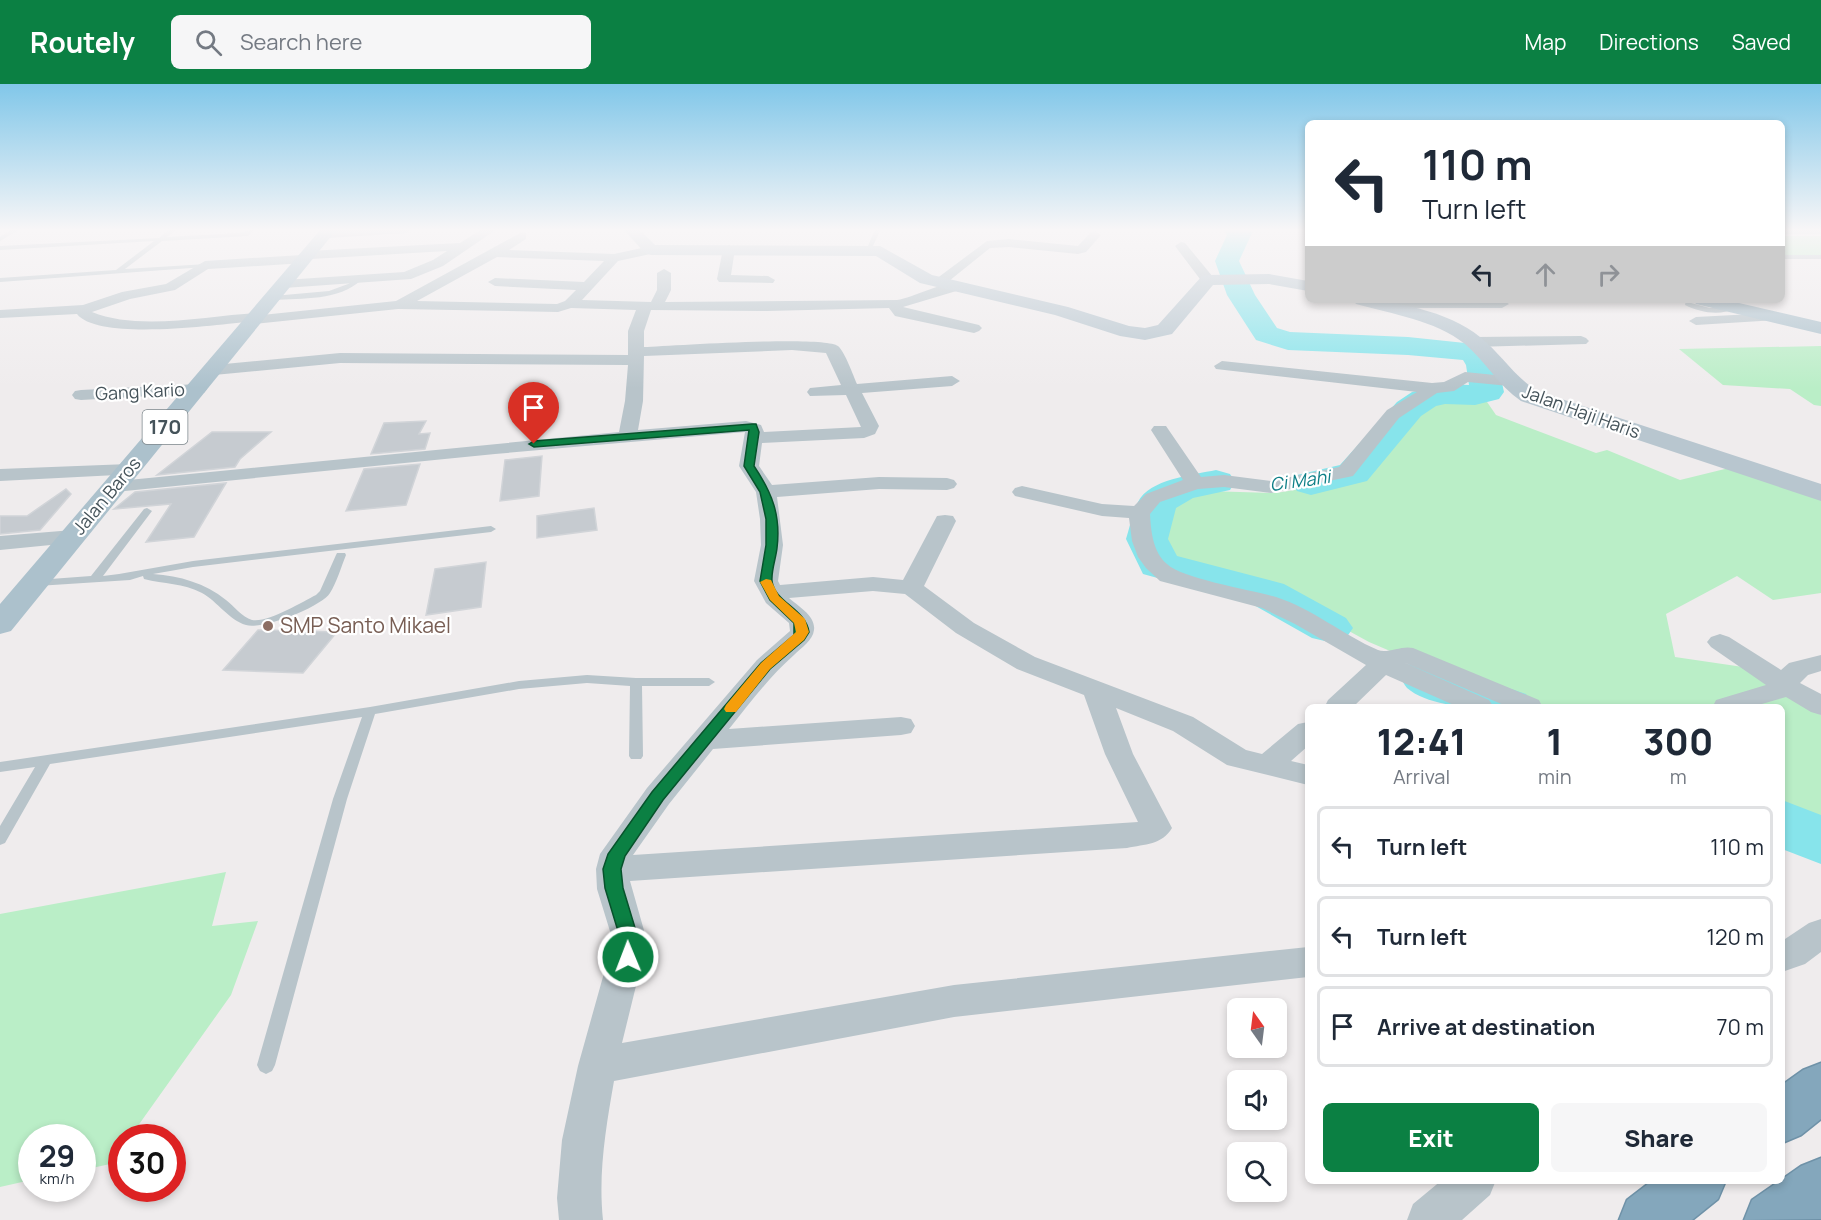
<!DOCTYPE html>
<style>
:root{--surface:#fff;--page:#f6f6f7;--text:#1f2937;--muted:#747a83;--line:#e0e1e3;--accent:#0b8043}
body{margin:0;font-family:Manrope,sans-serif;background:var(--page);color:var(--text);height:100vh;display:flex;flex-direction:column;font-size:22px;white-space:nowrap}
*{box-sizing:border-box;margin:0}
p{font-size:20px;color:var(--muted)}
.icon{flex:none;width:33px;height:33px;fill:none;stroke:currentColor;stroke-width:2;stroke-linecap:round;stroke-linejoin:round}
.map{position:relative;flex:1;overflow:hidden}
.details{position:absolute;left:1305px;top:620px;width:480px;height:480px;display:flex;flex-direction:column;background:var(--surface);border-radius:9px;box-shadow:0 3px 9px #0003}
.details>*{flex:none}
.guide{position:absolute;left:1305px;top:36px;width:480px;height:183px;border-radius:9px;box-shadow:0 3px 9px #0003;background:#fff;color:var(--text);overflow:hidden}
.needle{width:39px;rotate:346deg}
.buttons{position:absolute;left:1227px;top:914px;display:grid;gap:12px}
.buttons a{display:grid;place-items:center;width:60px;height:60px;border-radius:9px;background:var(--surface);box-shadow:0 3px 9px #0003;font-size:30px}
.speed{position:absolute;left:18px;top:1040px;display:flex;gap:12px;font-size:30px;font-weight:700;text-align:center}
.speed>*{display:grid;place-content:center;width:78px;height:78px;border-radius:50%;background:var(--surface);box-shadow:0 3px 9px #0003;line-height:1}
.speed small{font-size:15px;font-weight:400}
.speed .limit{border:9px solid #d22;background:#fff;color:#111}
.pin{position:absolute;display:grid;place-items:center;width:51px;height:51px;color:#fff;margin:-62px -26px;border-radius:50% 50% 50% 0;rotate:-45deg;box-shadow:0 0 6px #0007}
.pin .icon{rotate:45deg}
.me{position:absolute;width:66px;margin:-33px;rotate:359deg;stroke-linejoin:round;filter:drop-shadow(0 0 4px #0008)}
.turn{display:flex;align-items:center;gap:21px;height:126px;padding:0 18px;font-size:27px}
.turn .icon{width:78px;height:78px;stroke-width:2.5}
.turn b{display:block;font-size:42px;line-height:51px}
.lanes{display:flex;align-items:center;height:57px;padding:0 18px;background:#0003;justify-content:center;gap:30px;direction:ltr}
.lanes .off{opacity:.35}
.eta{display:flex;justify-content:space-evenly;align-items:center;height:102px;text-align:center}
.eta b{font-size:36px;font-weight:800;line-height:42px}
.button{display:flex;gap:12px;margin-top:auto;padding:12px 18px}
.button a{flex:1;height:69px;border-radius:9px;background:var(--accent);color:#fff;font-size:24px;font-weight:800;line-height:69px;text-align:center}
.button a+a{background:var(--page);color:var(--text)}
ul{padding:0;list-style:none}
li{display:flex;align-items:center;gap:18px;height:81px;margin:0 12px 9px;padding:0 6px;border:3px solid var(--line);border-radius:9px}
li div{flex:1}
li b{display:block;font-size:22px}
li em{font-style:normal}
header{display:flex;align-items:center;gap:36px;box-sizing:border-box;height:84px;padding:0 30px;background:var(--accent);color:#fff}
header strong{font-size:28px}
nav{display:flex;gap:33px;margin-inline-start:auto;font-size:21px}
.search{width:420px;height:54px;background:var(--page);display:flex;align-items:center;gap:15px;box-sizing:border-box;padding:0 21px;border-radius:9px;color:var(--muted);font-size:22px}
.map>svg:first-child{display:block}
</style>
<header>
<strong>Routely</strong>
<div class="search"><svg class="icon" aria-label="search" viewBox="0 0 24 24"><circle cx="10" cy="10" r="6"/><path d="M15 15l6 6"/></svg>Search here</div>
<nav><a>Map</a><a>Directions</a><a>Saved</a></nav>
</header>
<div class="map">
<svg width="1821" height="1136" viewBox="0 0 1821 1136">
<rect width="100%" height="100%" fill="#efeced"/>
<path fill="#baeec7" d="M 1782,152 L 1821,152 L 1821,173 L 1782,171 Z
M 1821,262 L 1821,322 L 1814,321 L 1790,305 L 1723,301 L 1679,265 Z
M 1459,312 L 1485,315 L 1496,331 L 1596,369 L 1607,366 L 1680,396 L 1733,383 L 1821,412 L 1821,509 L 1773,516 L 1737,492 L 1666,530 L 1675,573 L 1743,583 L 1821,631 L 1821,744 L 1782,727 L 1782,622 L 1519,622 L 1369,558 L 1283,511 L 1229,491 L 1169,478 L 1157,457 L 1160,427 L 1177,413 L 1207,407 L 1276,409 L 1344,398 L 1368,384 L 1414,327 L 1444,315 Z
M 226,788 L 212,842 L 258,837 L 231,911 L 130,1053 L 122,1053 L 121,1065 L 110,1080 L 83,1086 L 82,1053 L 32,1053 L 31,1096 L 0,1103 L 0,830 Z"/>
<g fill="none" stroke-linecap="round" stroke-linejoin="round">
<path fill="#87e4eb" fill-rule="evenodd" d="M 1223,145 L 1249,145 L 1252,149 L 1239,177 L 1255,211 L 1277,244 L 1290,248 L 1408,253 L 1484,261 L 1498,281 L 1504,308 L 1499,315 L 1475,321 L 1445,320 L 1436,322 L 1421,332 L 1367,397 L 1311,411 L 1297,407 L 1292,399 L 1297,391 L 1340,381 L 1397,318 L 1412,308 L 1445,300 L 1469,301 L 1466,281 L 1463,276 L 1408,271 L 1288,266 L 1256,256 L 1227,211 L 1215,177 L 1227,151 Z
M 1216,386 L 1230,390 L 1235,398 L 1230,406 L 1193,414 L 1176,424 L 1168,455 L 1177,472 L 1284,500 L 1346,534 L 1353,544 L 1346,554 L 1329,558 L 1312,554 L 1252,520 L 1143,490 L 1126,455 C 1130,443 1132,429 1138,418 C 1149,395 1193,391 1216,386 Z
M 1425,576 L 1526,610 L 1533,622 C 1500,626 1434,627 1407,604 C 1404,601 1402,595 1399,592 L 1407,581 Z
M 1782,716 L 1821,731 L 1821,780 L 1782,765 Z"/>
</g>
<path fill="#c6cbd0" stroke="#d1d4d8" stroke-width="1.5" d="M 426,337 L 419,350 L 430,349 L 425,365 L 371,370 L 384,339 Z
M 212,348 L 271,348 L 240,375 L 235,383 L 157,391 Z
M 542,372 L 539,412 L 500,417 L 505,376 Z
M 420,380 L 406,421 L 346,427 L 364,385 Z
M 226,399 L 194,453 L 146,458 L 171,420 L 114,425 L 135,408 Z
M 66,405 L 71,410 L 40,446 L 0,450 L 0,432 L 27,432 Z
M 594,424 L 597,446 L 537,454 L 537,432 Z
M 486,478 L 481,523 L 426,531 L 435,485 Z
M 258,546 L 264,546 L 337,548 L 303,589 L 223,586 Z"/>
<g fill="none" stroke-linecap="round" stroke-linejoin="round">
<g stroke="#6f92a8" stroke-width="3">
<path id="highway" d="M 1821,979 L 1821,1035 L 1801,1051 L 1782,1059 L 1782,1001 L 1803,986 Z
M 1821,1074 L 1821,1135 L 1744,1136 L 1752,1116 L 1801,1082 Z
M 1653,1096 L 1726,1096 L 1718,1115 L 1692,1136 L 1619,1136 L 1627,1116 Z"/>
</g>
<path fill="#b8c4ca" fill-rule="evenodd" d="M 12,145 L 20,145 L 0,157 L 0,153 Z
M 170,145 L 177,145 L 167,153 L 238,149 L 255,145 L 248,152 L 162,157 L 125,185 L 207,180 L 205,183 L 0,198 L 0,194 L 116,186 L 154,157 L 0,166 L 0,162 L 159,154 Z
M 875,145 L 881,145 L 871,166 L 866,167 Z
M 1782,146 L 1821,146 L 1821,150 L 1782,150 Z
M 1782,171 L 1821,171 L 1821,175 L 1782,175 Z
M 358,194 L 361,196 C 339,217 302,214 273,216 L 270,214 L 273,212 L 329,207 L 348,200 Z
M 1686,216 L 1692,216 L 1691,219 L 1710,224 L 1733,222 L 1736,224 C 1721,232 1701,229 1685,221 Z
M 147,424 L 152,427 L 103,492 L 119,490 L 193,477 L 491,442 L 496,445 L 491,448 L 193,483 L 153,490 C 180,492 205,499 226,516 C 234,522 242,533 252,536 C 268,539 302,518 316,511 L 320,507 L 336,471 L 337,469 L 345,469 L 346,471 C 341,483 337,498 330,509 C 321,523 263,546 246,541 C 229,536 218,518 202,509 C 183,499 164,500 144,495 L 143,492 L 130,496 L 37,502 L 32,499 L 37,496 L 91,492 L 144,425 Z
M 587,591 L 636,594 L 709,594 L 715,598 L 709,602 L 642,602 L 643,672 L 641,675 L 631,675 L 629,672 L 630,602 L 587,599 L 519,605 L 375,630 L 347,715 L 275,981 L 272,987 L 266,990 L 260,987 L 257,981 L 333,715 L 362,633 L 50,680 L 5,759 L 0,761 L 0,742 L 35,683 L 0,688 L 0,678 L 370,623 L 519,597 Z"/>
<path fill="#b8c4ca" fill-rule="evenodd" d="M 343,145 L 413,145 L 407,149 L 327,154 L 321,150 L 327,146 Z
M 482,145 L 497,145 L 443,182 L 411,195 L 284,204 L 277,200 L 284,196 L 404,188 L 433,176 L 447,167 L 311,175 L 305,179 L 208,185 L 175,206 L 130,215 L 92,228 C 138,247 207,232 256,229 L 262,231 L 396,217 L 522,148 L 526,149 L 526,155 L 509,166 L 614,170 L 651,162 L 657,166 L 655,169 L 618,177 L 582,216 L 651,218 L 657,206 L 657,189 L 664,185 L 671,189 L 671,206 L 665,218 L 897,216 C 915,213 948,195 963,199 L 965,202 L 963,205 L 903,223 L 979,241 L 982,244 L 979,247 L 974,249 L 895,232 L 889,224 L 767,227 L 651,226 L 644,247 L 644,263 C 671,262 824,251 838,262 C 845,268 853,291 857,300 L 952,292 L 960,297 L 952,302 L 862,309 L 879,342 L 875,350 L 864,354 L 762,359 L 759,382 L 772,401 L 879,393 L 947,394 L 954,396 L 957,400 L 954,404 L 947,406 L 879,405 L 777,413 L 783,461 L 778,497 L 780,501 L 873,493 L 903,496 L 937,432 L 945,431 L 953,432 L 956,437 L 924,502 L 974,539 L 1035,573 L 1193,633 L 1246,666 L 1262,670 L 1298,640 L 1308,638 L 1308,662 L 1291,677 L 1308,681 L 1308,701 L 1227,681 L 1173,647 L 1116,624 L 1133,670 L 1172,744 C 1162,761 1145,760 1127,764 L 630,797 L 647,857 L 622,959 L 954,901 L 1308,863 L 1308,893 L 954,933 L 614,997 C 606,1043 598,1089 603,1136 L 559,1136 L 557,1114 L 562,1056 L 578,982 L 613,857 L 597,805 L 596,785 L 600,770 L 647,704 L 757,576 L 790,547 L 789,539 L 766,519 L 754,497 L 761,461 L 760,435 L 756,408 L 739,382 L 745,348 L 495,370 L 115,408 L 108,406 L 105,402 L 108,398 L 619,348 L 625,317 L 628,281 L 340,279 L 214,291 L 206,286 L 214,281 L 340,269 L 628,271 L 628,247 L 636,226 L 571,224 L 558,228 L 398,225 L 253,240 L 247,238 C 214,241 98,257 77,230 L 0,234 L 0,226 L 83,221 L 122,208 L 166,200 L 205,177 L 302,171 L 308,167 L 460,159 ZM 497,173 L 604,177 L 584,198 L 495,194 L 488,198 L 495,202 L 576,206 L 565,217 L 557,220 L 417,217 ZM 792,266 L 826,269 L 841,301 L 810,304 L 807,308 L 810,312 L 846,311 L 861,343 L 764,348 L 761,341 L 746,337 L 638,346 L 643,317 L 644,272 ZM 873,507 L 905,510 L 956,549 L 1017,585 L 1084,611 L 1105,670 L 1138,738 L 633,771 L 669,720 L 713,665 L 901,651 L 911,649 L 915,642 L 911,635 L 901,633 L 729,645 C 750,619 769,593 794,571 C 801,564 813,556 814,546 C 816,532 798,522 789,514 Z
M 1095,147 L 1101,151 L 1086,168 L 1078,170 L 1009,163 L 990,164 L 944,201 L 934,201 L 932,198 L 987,157 L 1009,155 L 1078,162 L 1091,148 Z
M 1181,158 L 1185,159 L 1213,193 L 1215,196 L 1213,199 L 1203,199 L 1175,162 Z
M 729,161 L 735,165 L 731,191 L 768,192 L 775,196 L 773,199 L 719,198 L 717,195 L 723,165 Z
M 1419,216 L 1503,216 L 1509,220 L 1502,224 L 1422,224 L 1387,227 L 1380,223 L 1387,219 Z
M 1772,229 L 1777,230 L 1779,233 L 1777,236 L 1696,241 L 1689,237 L 1696,233 Z
M 1581,252 L 1586,254 L 1589,257 L 1586,260 L 1474,263 L 1466,258 L 1474,253 Z
M 1222,277 L 1432,299 L 1444,298 L 1465,288 L 1515,293 L 1517,297 L 1515,301 L 1509,302 L 1468,298 L 1454,307 L 1437,309 L 1399,334 L 1353,392 L 1271,409 L 1224,403 L 1198,405 L 1160,418 L 1150,430 C 1151,448 1153,468 1167,480 C 1183,495 1252,506 1276,513 C 1313,525 1343,551 1378,566 C 1387,570 1402,561 1413,564 L 1539,616 L 1542,622 L 1506,622 L 1403,578 L 1489,616 L 1493,622 L 1456,622 L 1386,591 L 1354,622 L 1325,622 L 1328,616 L 1366,581 L 1295,540 L 1262,524 L 1160,497 L 1146,484 L 1138,473 L 1132,457 L 1129,434 L 1102,432 L 1015,412 L 1012,408 L 1015,404 L 1022,402 L 1102,420 L 1134,422 L 1146,410 L 1183,396 L 1151,346 L 1154,342 L 1166,342 L 1201,393 L 1224,391 L 1271,397 L 1339,383 L 1387,326 L 1417,308 L 1216,285 L 1214,282 Z
M 198,300 L 204,301 L 207,305 L 204,309 L 81,316 L 75,315 L 72,311 L 75,307 L 81,306 Z
M 129,380 L 136,382 L 139,386 L 136,390 L 0,397 L 0,385 Z
M 73,446 L 81,448 L 84,453 L 81,458 L 0,466 L 0,452 Z
M 1720,550 L 1729,553 L 1781,586 L 1789,579 L 1821,571 L 1821,587 L 1808,591 L 1800,599 L 1821,610 L 1821,631 L 1811,628 L 1786,613 L 1755,622 L 1713,622 L 1716,616 L 1766,601 L 1711,563 L 1707,558 L 1711,553 Z
M 1821,835 L 1821,868 L 1805,880 L 1782,888 L 1782,857 L 1809,839 Z
M 1442,1096 L 1496,1096 L 1490,1111 L 1462,1136 L 1407,1136 L 1413,1120 Z"/>
<path fill="#b8c6cf" fill-rule="evenodd" d="M 623,145 L 639,145 L 655,161 L 880,162 L 932,191 L 1068,223 L 1129,242 L 1145,244 L 1158,241 L 1202,192 L 1208,191 L 1269,190 L 1308,197 L 1308,207 L 1269,200 L 1213,201 L 1172,250 L 1145,256 L 1120,252 L 1055,231 L 920,199 L 876,172 L 651,171 L 645,169 Z
M 1353,216 C 1392,216 1449,227 1480,253 C 1501,270 1514,292 1537,307 L 1821,400 L 1821,417 L 1521,317 C 1498,301 1486,278 1465,260 C 1435,236 1391,230 1356,220 Z"/>
<path fill="#acc1cc" fill-rule="evenodd" d="M 321,145 L 337,145 L 11,547 L 0,550 L 0,520 Z
M 1693,216 L 1726,216 L 1821,238 L 1821,250 L 1696,220 Z"/>
<use href="#highway" fill="#84a7bc" fill-rule="evenodd"/>
</g>
<linearGradient id="sky" x2="0" y2="1"><stop stop-color="#81c7e9"/><stop offset="0.48" stop-color="#f8f6f7"/><stop offset="1" stop-color="#f8f6f7" stop-opacity="0"/></linearGradient>
<rect width="1821" height="304" fill="url(#sky)"/>
<path fill="#0b8043" stroke="#07532c" stroke-width="1.5" d="M 752,340 L 756,340 L 759,348 L 754,382 C 772,409 781,431 777,464 C 776,474 771,487 772,497 C 775,519 805,524 809,548 L 804,556 L 770,585 L 663,716 L 625,772 L 621,785 L 623,804 L 639,857 L 634,879 L 628,881 L 621,879 L 618,873 L 621,857 L 605,804 L 603,785 L 608,770 L 652,708 L 761,579 L 794,551 L 794,539 L 770,516 L 760,497 L 766,461 L 766,435 L 760,408 L 744,382 L 749,346 L 534,363 L 529,360 L 534,357 Z"/>
<path fill="#f59e0b" d="M 766,495 L 771,496 L 779,512 L 805,535 L 809,548 L 804,556 L 770,585 L 736,628 L 726,628 L 724,625 L 726,621 L 761,579 L 796,548 L 794,539 L 770,516 L 760,498 Z"/>
<circle fill="#8d6e63" stroke="#fff" stroke-width="2" cx="268" cy="542" r="6"/>
<g text-anchor="middle" stroke-width="4.5" stroke-linejoin="round" paint-order="stroke">
<g font-size="18" fill="#45535a" stroke="#fff">
<text transform="translate(140 308) rotate(-3)" y="6">Gang Kario</text>
<text transform="translate(1581 328) rotate(20)" y="6">Jalan Haji Haris</text>
<text transform="translate(107 412) rotate(-50)" y="6">Jalan Baros</text>
</g>
<g font-size="18" font-style="italic" fill="#0e7f87" stroke="#fff">
<text transform="translate(1300 397) rotate(-8)" y="6">Ci Mahi</text>
</g>
<rect fill="#fff" stroke="#7d878c" stroke-width="1.5" x="142.5" y="326" width="45" height="34" rx="4.5"/>
<g font-size="20" font-weight="bold" fill="#45535a">
<text x="165" y="350">170</text>
</g>
<g font-size="21" fill="#785e54" stroke="#fff" text-anchor="start">
<text x="280" y="549">SMP Santo Mikael</text>
</g>
</g>
</svg>
<div class="buttons">
<a><svg class="needle" viewBox="-14 -14 28 28"><path d="M0-13l5 13h-10z" fill="#e53935"/><path d="M0 13l5-13h-10z" fill="#747a83"/></svg></a>
<a><svg class="icon" aria-label="sound" viewBox="0 0 24 24"><path d="M4 9h4l5-4v14l-5-4H4zM17 9q2 3 0 6"/></svg></a>
<a><svg class="icon" aria-label="search" viewBox="0 0 24 24"><circle cx="10" cy="10" r="6"/><path d="M15 15l6 6"/></svg></a>
</div>
<div class="speed"><div>29<small>km/h</small></div><div class="limit">30</div></div>
<div class="pin" style="left:534px;top:360px;background:#d93025"><svg class="icon" aria-label="arrive" viewBox="0 0 24 24"><path d="M6 21V4h12l-3 4 3 4H6"/></svg></div>
<svg class="me" style="left:628px;top:873px" viewBox="-20 -20 40 40"><circle r="17" fill="#0b8043" stroke="#fff" stroke-width="3"/><path d="M0-11L8 9 0 5-8 9z" fill="#fff"/></svg>
<div class="guide">
<div class="turn"><svg class="icon" aria-label="left" viewBox="0 0 24 24"><path d="M17 20v-9H6M10 6l-5 5 5 5"/></svg><div><b>110 m</b>Turn left</div></div>
<div class="lanes"><svg class="icon" aria-label="left" viewBox="0 0 24 24"><path d="M17 20v-9H6M10 6l-5 5 5 5"/></svg><svg class="icon off" aria-label="ahead" viewBox="0 0 24 24"><path d="M12 20V5M6 11l6-6 6 6"/></svg><svg class="icon off" aria-label="right" viewBox="0 0 24 24"><path d="M7 20v-9h11M14 6l5 5-5 5"/></svg></div>
</div>
<section class="details">
<div class="eta">
<div><b>12:41</b><p>Arrival</p></div>
<div><b>1</b><p>min</p></div>
<div><b>300</b><p>m</p></div>
</div>
<ul>
<li><svg class="icon" aria-label="left" viewBox="0 0 24 24"><path d="M17 20v-9H6M10 6l-5 5 5 5"/></svg><div><b>Turn left</b></div><em>110 m</em></li>
<li><svg class="icon" aria-label="left" viewBox="0 0 24 24"><path d="M17 20v-9H6M10 6l-5 5 5 5"/></svg><div><b>Turn left</b></div><em>120 m</em></li>
<li><svg class="icon" aria-label="arrive" viewBox="0 0 24 24"><path d="M6 21V4h12l-3 4 3 4H6"/></svg><div><b>Arrive at destination</b></div><em>70 m</em></li>
</ul>
<div class="button"><a>Exit</a><a>Share</a></div>
</section>
</div>
